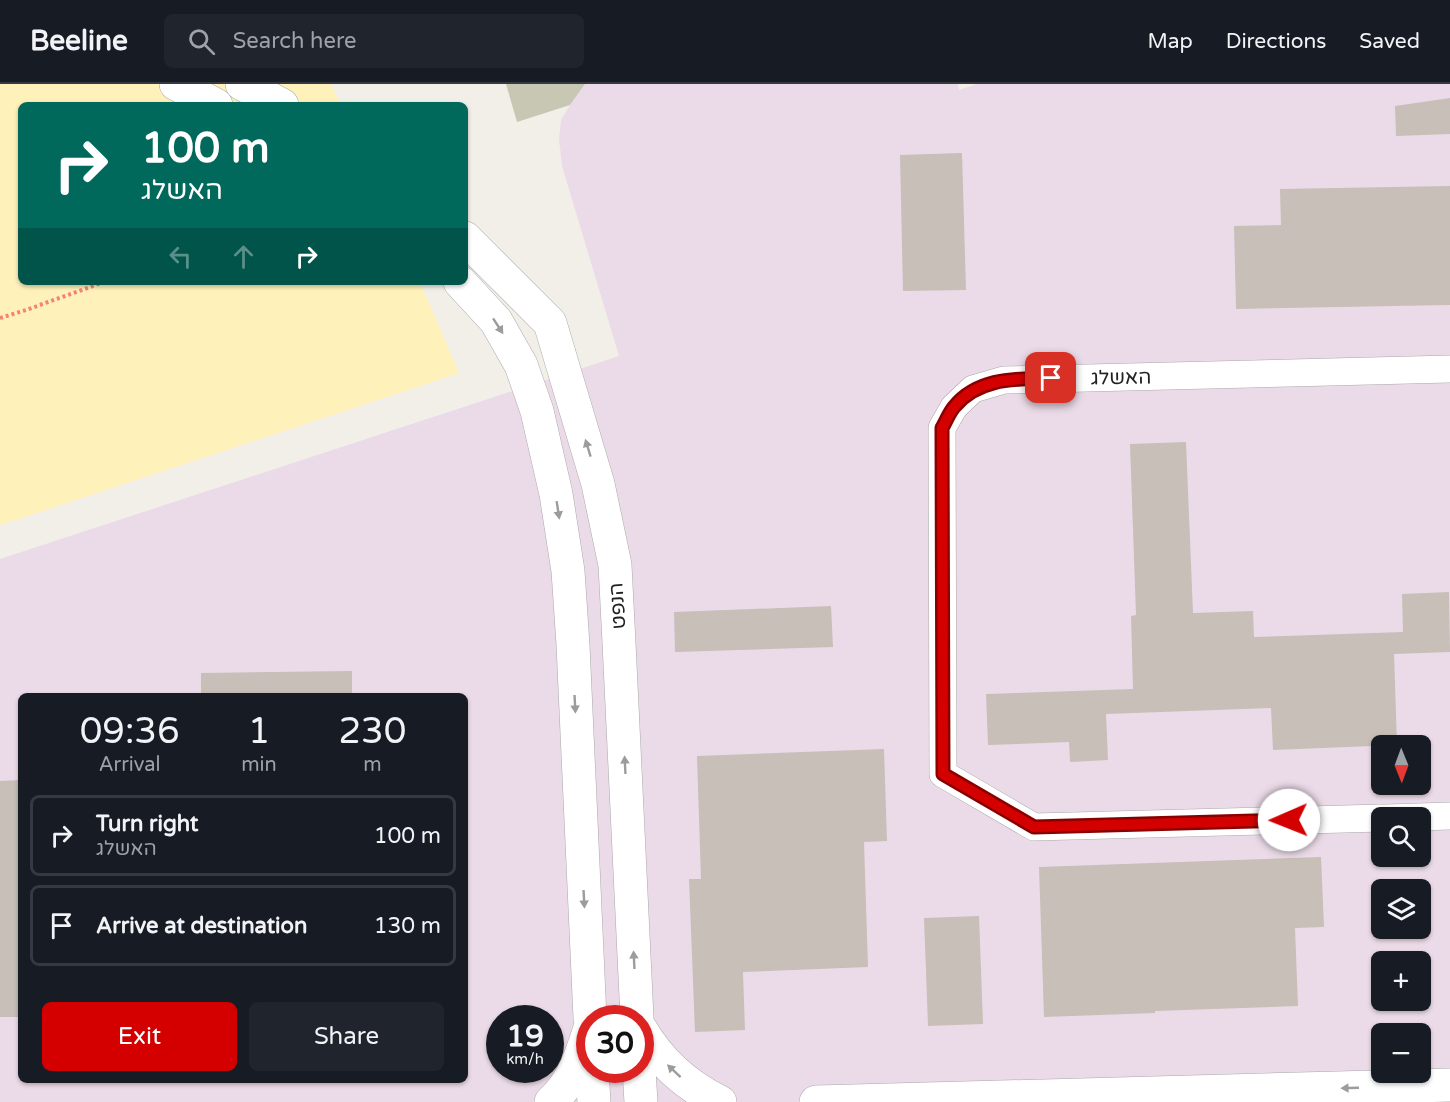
<!DOCTYPE html>
<meta charset="utf-8">
<style>
:root{--surface:#171b24;--page:#20242c;--text:#f1f3f6;--muted:#9ea1a6;--line:#363941;--accent:#d40000}
body{margin:0;font-family:"Varela Round","Noto Sans Hebrew",sans-serif;background:var(--page);color:var(--text);height:100vh;display:flex;flex-direction:column;font-size:22px;white-space:nowrap}
*{box-sizing:border-box;margin:0}
p{font-size:20px;color:var(--muted)}
.icon{flex:none;width:33px;height:33px;fill:none;stroke:currentColor;stroke-width:2;stroke-linecap:round;stroke-linejoin:round}
.map{position:relative;flex:1;overflow:hidden}
.drawer{position:absolute;left:18px;top:609px;width:450px;height:390px;display:flex;flex-direction:column;background:var(--surface);border-radius:9px;box-shadow:0 2px 4px #0004}
.drawer>*{flex:none}
.banner{position:absolute;left:18px;top:18px;width:450px;height:183px;border-radius:9px;box-shadow:0 2px 4px #0004;background:#00695c;color:#fff;overflow:hidden}
.needle{width:39px;rotate:179deg}
.controls{position:absolute;left:1371px;top:651px;display:grid;gap:12px}
.controls a{display:grid;place-items:center;width:60px;height:60px;border-radius:9px;background:var(--surface);box-shadow:0 2px 4px #0004;font-size:30px}
.speed{position:absolute;left:486px;top:921px;display:flex;gap:12px;font-size:30px;font-weight:700;text-align:center}
.speed>*{display:grid;place-content:center;width:78px;height:78px;border-radius:50%;background:var(--surface);box-shadow:0 2px 4px #0004;line-height:1}
.speed small{font-size:15px;font-weight:400}
.speed .limit{border:9px solid #d22;background:#fff;color:#111}
.pin{position:absolute;display:grid;place-items:center;width:51px;height:51px;color:#fff;margin:-26px;border-radius:12px;box-shadow:0 3px 9px #0006}
.me{position:absolute;width:66px;margin:-33px;rotate:269deg;stroke-linejoin:round;filter:drop-shadow(0 0 4px #0008)}
.turn{display:flex;align-items:center;gap:21px;height:126px;padding:0 24px;font-size:27px}
.turn .icon{width:78px;height:78px;stroke-width:2.5}
.turn b{display:block;font-size:42px;line-height:51px}
.lanes{display:flex;align-items:center;height:57px;padding:0 24px;background:#0003;justify-content:center;gap:30px;direction:ltr}
.lanes .off{opacity:.35}
.eta{display:flex;justify-content:space-evenly;align-items:center;height:102px;text-align:center}
.eta b{font-size:36px;font-weight:600;line-height:42px}
.cta{display:flex;gap:12px;margin-top:auto;padding:12px 24px}
.cta a{flex:1;height:69px;border-radius:9px;background:var(--accent);color:#fff;font-size:24px;font-weight:600;line-height:69px;text-align:center}
.cta a+a{background:var(--page);color:var(--text)}
ul{padding:0;list-style:none}
li{display:flex;align-items:center;gap:18px;height:81px;margin:0 12px 9px;padding:0 12px;border:3px solid var(--line);border-radius:9px}
li div{flex:1}
li b{display:block;font-size:22px}
li em{font-style:normal}
header{display:flex;align-items:center;gap:36px;box-sizing:border-box;height:84px;padding:0 30px;background:var(--surface);border-bottom:2px solid var(--line)}
header strong{font-size:28px}
nav{display:flex;gap:33px;margin-inline-start:auto;font-size:21px}
.search{width:420px;height:54px;background:var(--page);display:flex;align-items:center;gap:15px;box-sizing:border-box;padding:0 21px;border-radius:9px;color:var(--muted);font-size:22px}
.map>svg:first-child{display:block}
</style>
<header>
<strong>Beeline</strong>
<div class="search"><svg class="icon" aria-label="search" viewBox="0 0 24 24"><circle cx="10" cy="10" r="6"/><path d="M15 15l6 6"/></svg>Search here</div>
<nav><a>Map</a><a>Directions</a><a>Saved</a></nav>
</header>
<div class="map">
<svg width="1450" height="1018" viewBox="0 0 1450 1018">
<rect width="100%" height="100%" fill="#f2efe9"/>
<path fill="#ebdbe8" fill-rule="evenodd" d="M 585,0 L 958,0 L 959,6 L 977,0 L 1450,0 L 1450,1018 L 0,1018 L 0,475 L 619,272 L 562,82 L 559,55 L 561,36 L 570,21 ZM 21,612 L 465,612 L 465,996 L 21,996 ZM 1382,662 L 1420,662 L 1420,700 L 1382,700 ZM 1382,734 L 1420,734 L 1420,772 L 1382,772 ZM 1382,806 L 1420,806 L 1420,844 L 1382,844 ZM 1382,878 L 1420,878 L 1420,916 L 1382,916 ZM 500,934 L 550,934 L 550,986 L 500,986 ZM 590,934 L 640,934 L 640,986 L 590,986 ZM 1382,950 L 1420,950 L 1420,988 L 1382,988 Z"/>
<path fill="#c7c7b4" d="M 506,0 L 585,0 L 570,21 L 517,38 Z"/>
<path fill="#fff1ba" d="M 0,0 L 331,0 L 341,21 L 21,21 L 21,198 L 420,198 L 459,289 L 0,441 Z"/>
<path fill="#c7bfb8" d="M 1450,14 L 1450,50 L 1396,52 L 1395,22 Z
M 962,69 L 966,206 L 903,207 L 900,71 Z
M 1450,102 L 1450,221 L 1236,225 L 1234,142 L 1281,141 L 1280,105 Z
M 1186,358 L 1193,529 L 1253,527 L 1254,553 L 1403,548 L 1402,510 L 1449,508 L 1450,568 L 1394,570 L 1397,661 L 1273,666 L 1271,624 L 1106,630 L 1108,676 L 1070,678 L 1069,658 L 988,661 L 986,610 L 1133,605 L 1131,532 L 1136,531 L 1130,360 Z
M 831,522 L 833,563 L 675,568 L 674,528 Z
M 352,587 L 352,612 L 201,612 L 201,589 Z
M 884,665 L 887,757 L 864,758 L 868,883 L 743,888 L 745,946 L 695,948 L 689,795 L 701,795 L 697,672 Z
M 21,696 L 21,933 L 0,933 L 0,697 Z
M 1321,773 L 1324,843 L 1295,844 L 1298,922 L 1155,927 L 1155,929 L 1044,933 L 1039,783 Z
M 979,832 L 983,940 L 928,942 L 924,834 Z"/>
<g fill="none" stroke-linecap="round" stroke-linejoin="round">
<g stroke="#a9a9a9" stroke-width="28">
<path id="minor" d="M 1382,734 L 1034,743 L 943,690 L 942,344 L 954,323 L 973,305 L 1004,296 L 1450,285
M 1386,734 L 1450,732"/>
</g>
<g stroke="#a9a9a9" stroke-width="34">
<path id="tertiary" d="M 176,0 L 216,21
M 242,0 L 282,21
M 465,154 L 550,239 L 598,400 L 615,481 L 619,559 L 637,934
M 460,198 L 496,237 L 521,281 L 537,327 L 556,410 L 568,487 L 573,561 L 590,934
M 640,944 C 659,977 685,1001 720,1018
M 592,986 L 594,1018
M 639,986 L 641,1018
M 551,1018 C 573,998 581,972 590,944
M 816,1018 L 1450,1001"/>
</g>
<path stroke="#fa8072" stroke-width="4" stroke-dasharray="3 3" stroke-linecap="butt" d="M 0,234 L 26,226 L 104,198"/>
<use href="#minor" stroke="#fff" stroke-width="27"/>
<use href="#tertiary" stroke="#fff" stroke-width="33"/>
</g>
<defs><path id="oneway-solid" d="M-6-.8H1V-3.2L6.5 0L1 3.2V.8H-6Z" transform="scale(1.5)"/></defs>
<g fill="#9c9c9c">
<use href="#oneway-solid" transform="translate(498 242) rotate(57)"/>
<use href="#oneway-solid" transform="translate(588 364) rotate(-107)"/>
<use href="#oneway-solid" transform="translate(558 426) rotate(81)"/>
<use href="#oneway-solid" transform="translate(575 620) rotate(87)"/>
<use href="#oneway-solid" transform="translate(625 681) rotate(-93)"/>
<use href="#oneway-solid" transform="translate(584 815) rotate(87)"/>
<use href="#oneway-solid" transform="translate(634 876) rotate(-93)"/>
<use href="#oneway-solid" transform="translate(674 987) rotate(-137)"/>
<use href="#oneway-solid" transform="translate(1350 1004) rotate(178)"/>
</g>
<g fill="none" stroke-linecap="round" stroke-linejoin="round">
<g stroke="#8a0000" stroke-width="15">
<path id="route" d="M 1051,294 C 1017,295 978,293 954,323 C 949,329 946,337 942,344 L 943,690 L 1034,743 L 1289,736"/>
</g>
<use href="#route" stroke="#d40000" stroke-width="10"/>
</g>
<g text-anchor="middle" stroke-width="6" stroke-linejoin="round" paint-order="stroke">
<g font-size="20" fill="#222" stroke="#fff">
<text transform="translate(1121 293) rotate(-1)" y="7">האשלג</text>
<text transform="translate(617 522) rotate(-94)" y="7">הנפט</text>
</g>
</g>
</svg>
<div class="controls">
<a><svg class="needle" viewBox="-14 -14 28 28"><path d="M0-13l5 13h-10z" fill="#e53935"/><path d="M0 13l5-13h-10z" fill="#9ea1a6"/></svg></a>
<a><svg class="icon" aria-label="search" viewBox="0 0 24 24"><circle cx="10" cy="10" r="6"/><path d="M15 15l6 6"/></svg></a>
<a><svg class="icon" aria-label="layers" viewBox="0 0 24 24"><path d="M12 4l9 5-9 5-9-5zM3 14l9 5 9-5"/></svg></a>
<a>+</a>
<a>−</a>
</div>
<div class="speed"><div>19<small>km/h</small></div><div class="limit">30</div></div>
<div class="pin" style="left:1051px;top:294px;background:#d93025"><svg class="icon" aria-label="arrive" viewBox="0 0 24 24"><path d="M6 21V4h12l-3 4 3 4H6"/></svg></div>
<svg class="me" style="left:1289px;top:736px" viewBox="-20 -20 40 40"><circle r="19" fill="#fff"/><path d="M0-13L10 11 0 6-10 11z" fill="#d40000"/></svg>
<div class="banner">
<div class="turn"><svg class="icon" aria-label="right" viewBox="0 0 24 24"><path d="M7 20v-9h11M14 6l5 5-5 5"/></svg><div><b>100 m</b>האשלג</div></div>
<div class="lanes"><svg class="icon off" aria-label="left" viewBox="0 0 24 24"><path d="M17 20v-9H6M10 6l-5 5 5 5"/></svg><svg class="icon off" aria-label="ahead" viewBox="0 0 24 24"><path d="M12 20V5M6 11l6-6 6 6"/></svg><svg class="icon" aria-label="right" viewBox="0 0 24 24"><path d="M7 20v-9h11M14 6l5 5-5 5"/></svg></div>
</div>
<section class="drawer">
<div class="eta">
<div><b>09:36</b><p>Arrival</p></div>
<div><b>1</b><p>min</p></div>
<div><b>230</b><p>m</p></div>
</div>
<ul>
<li><svg class="icon" aria-label="right" viewBox="0 0 24 24"><path d="M7 20v-9h11M14 6l5 5-5 5"/></svg><div><b>Turn right</b><p>האשלג</p></div><em>100 m</em></li>
<li><svg class="icon" aria-label="arrive" viewBox="0 0 24 24"><path d="M6 21V4h12l-3 4 3 4H6"/></svg><div><b>Arrive at destination</b></div><em>130 m</em></li>
</ul>
<div class="cta"><a>Exit</a><a>Share</a></div>
</section>
</div>
